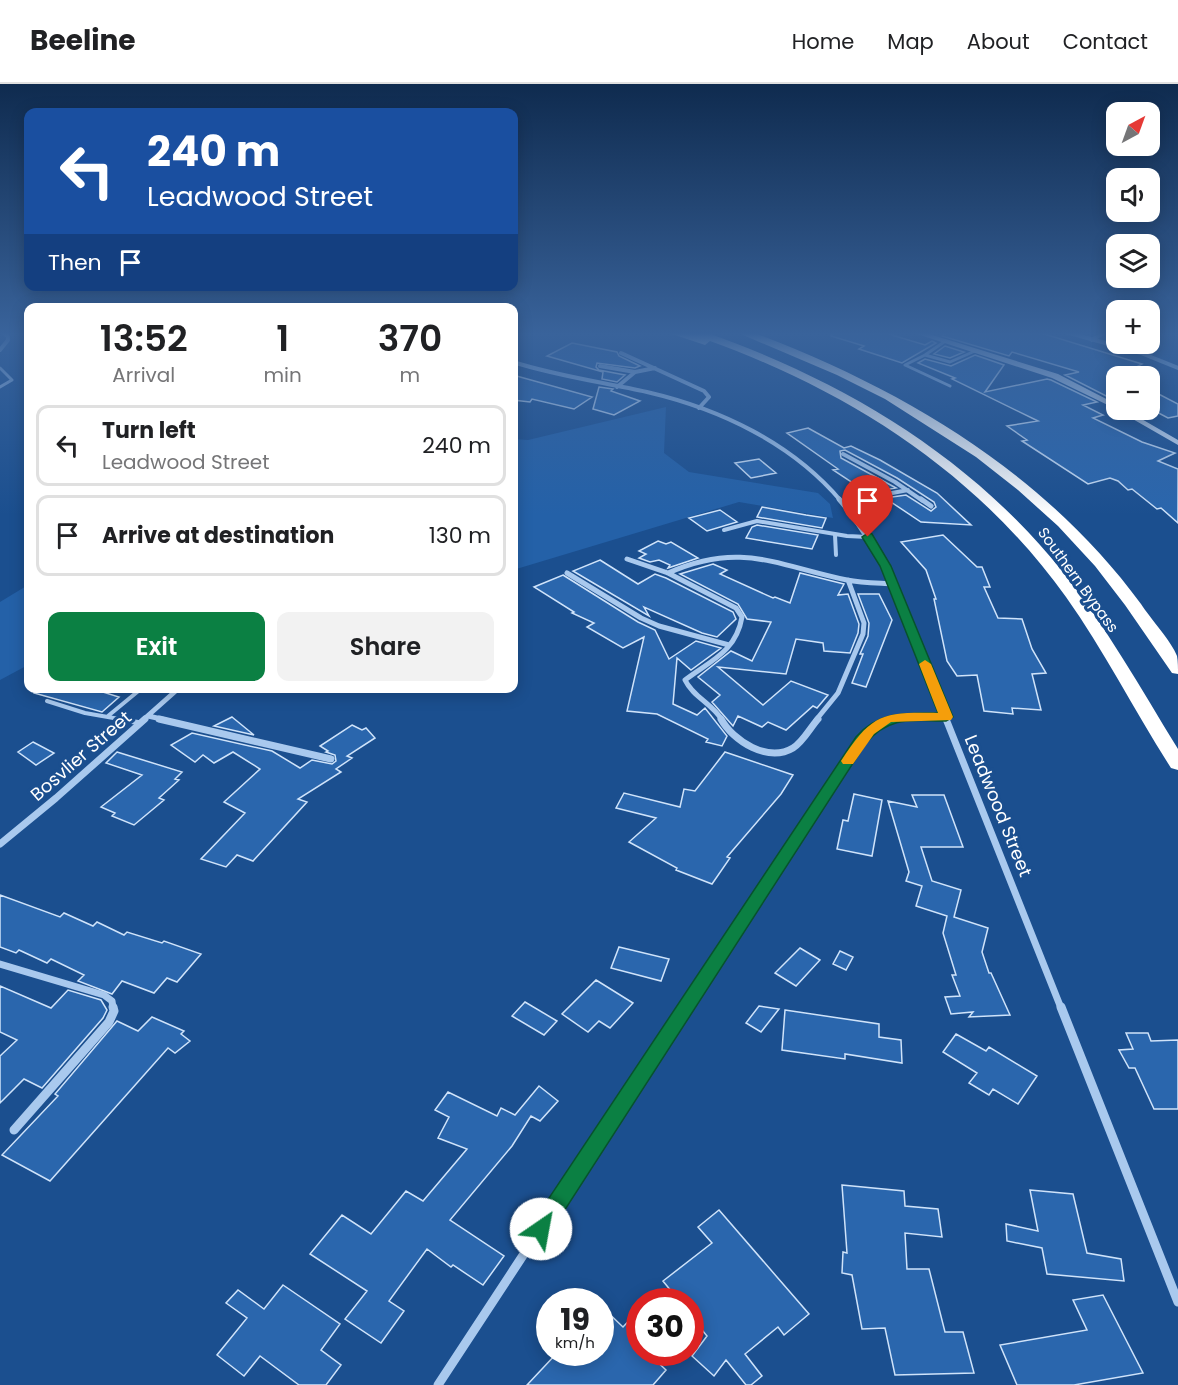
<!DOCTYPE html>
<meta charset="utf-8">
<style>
:root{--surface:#fff;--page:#f2f2f2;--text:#202124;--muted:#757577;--line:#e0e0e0;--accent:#0b8043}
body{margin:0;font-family:Poppins,sans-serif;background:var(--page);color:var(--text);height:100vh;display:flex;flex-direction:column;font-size:22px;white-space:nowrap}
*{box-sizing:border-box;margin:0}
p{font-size:20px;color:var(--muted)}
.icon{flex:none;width:33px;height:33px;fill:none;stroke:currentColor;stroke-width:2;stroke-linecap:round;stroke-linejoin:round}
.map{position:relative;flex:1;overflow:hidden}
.sheet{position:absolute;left:24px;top:219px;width:494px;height:390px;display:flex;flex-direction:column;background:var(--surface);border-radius:12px;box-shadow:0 3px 15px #0003}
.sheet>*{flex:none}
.guide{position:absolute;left:24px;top:24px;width:494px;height:183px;border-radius:12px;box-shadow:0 3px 15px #0003;background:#1a4fa0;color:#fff;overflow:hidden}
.needle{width:39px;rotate:41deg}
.fabs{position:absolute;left:1106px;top:18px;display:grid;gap:12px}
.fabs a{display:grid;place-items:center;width:54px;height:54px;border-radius:12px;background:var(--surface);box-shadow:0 3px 15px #0003;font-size:30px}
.speed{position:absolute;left:536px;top:1204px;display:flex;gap:12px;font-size:30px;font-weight:700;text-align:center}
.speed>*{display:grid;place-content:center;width:78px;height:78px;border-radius:50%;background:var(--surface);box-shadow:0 3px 15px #0003;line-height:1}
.speed small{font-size:15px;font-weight:400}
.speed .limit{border:9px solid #d22;background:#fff;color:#111}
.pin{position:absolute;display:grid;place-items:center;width:51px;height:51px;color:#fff;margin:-62px -26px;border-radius:50% 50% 50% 0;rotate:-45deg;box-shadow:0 0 6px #0007}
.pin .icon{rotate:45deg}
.me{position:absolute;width:66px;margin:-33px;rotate:33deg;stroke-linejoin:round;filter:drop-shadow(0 0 4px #0008)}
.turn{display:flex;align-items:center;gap:21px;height:126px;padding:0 24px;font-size:27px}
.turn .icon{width:78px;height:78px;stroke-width:2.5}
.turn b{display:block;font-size:42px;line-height:51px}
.then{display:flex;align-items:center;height:57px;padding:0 24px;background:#0003;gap:12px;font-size:22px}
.eta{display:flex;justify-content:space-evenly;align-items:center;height:102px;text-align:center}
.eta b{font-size:36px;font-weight:600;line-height:42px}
.button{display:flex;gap:12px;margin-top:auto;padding:12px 24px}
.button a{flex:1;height:69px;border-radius:12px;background:var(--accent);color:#fff;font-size:24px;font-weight:600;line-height:69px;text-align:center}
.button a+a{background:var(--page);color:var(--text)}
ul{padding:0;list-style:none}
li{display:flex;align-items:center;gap:18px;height:81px;margin:0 12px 9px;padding:0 12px;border:3px solid var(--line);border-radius:12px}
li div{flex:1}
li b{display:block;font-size:22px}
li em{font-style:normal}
header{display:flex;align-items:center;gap:36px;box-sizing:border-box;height:84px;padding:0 30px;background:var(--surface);border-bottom:2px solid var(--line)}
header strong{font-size:28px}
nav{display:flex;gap:33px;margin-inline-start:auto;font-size:21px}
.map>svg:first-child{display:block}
</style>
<header>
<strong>Beeline</strong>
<nav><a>Home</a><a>Map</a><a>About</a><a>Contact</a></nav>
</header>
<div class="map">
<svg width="1178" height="1301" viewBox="0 0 1178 1301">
<rect width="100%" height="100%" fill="#1b4f8f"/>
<path fill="#2461a8" d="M 666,323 L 664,369 L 689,388 L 818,409 L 830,420 L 833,434 L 739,418 L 513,486 L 513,355 L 528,356 Z
M 28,501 L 28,581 L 0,596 L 0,518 Z"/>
<path fill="#2a66ad" stroke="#cfe3fa" stroke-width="1.5" d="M 831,248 L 882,248 L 925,261 L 932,257 L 936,259 L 902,279 L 859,265 L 864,262 L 831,252 Z
M 948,248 L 1038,248 L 1142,280 L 1124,290 L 1116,287 L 1116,314 L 1112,315 L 1065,291 L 1079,288 L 1012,268 L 1009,272 L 942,252 Z
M 572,259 L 617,268 L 619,272 L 640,282 L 635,284 L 597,279 L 596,283 L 599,286 L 625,291 L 617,298 L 602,295 L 603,288 L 547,272 Z
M 945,262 L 964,268 L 950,274 L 934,270 Z
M 975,271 L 1004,281 L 985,308 L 1047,295 L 1051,296 L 1097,318 L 1083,321 L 1103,331 L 1093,334 L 1142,358 L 1175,369 L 1158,377 L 1178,385 L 1178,439 L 1161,424 L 1157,425 L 1132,405 L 1128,406 L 1118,397 L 1110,394 L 1088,400 L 1022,357 L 1027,356 L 1007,342 L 1038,337 L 952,295 L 955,294 L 918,279 L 925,275 L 951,282 Z
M 513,291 L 592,313 L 574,325 L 532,315 L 530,318 L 513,316 Z
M 599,303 L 613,305 L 611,307 L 640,317 L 614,331 L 593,325 Z
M 1149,305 L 1178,320 L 1178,332 L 1168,334 L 1149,324 Z
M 808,344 L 844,364 L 851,362 L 880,376 L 937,409 L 971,441 L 921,438 L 885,414 L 906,411 L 931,427 L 936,423 L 934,418 L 897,394 L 845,366 L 840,367 L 841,374 L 896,404 L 868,409 L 833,386 L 838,385 L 787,349 Z
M 759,375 L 776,389 L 751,394 L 735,379 Z
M 762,423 L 806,431 L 826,434 L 822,444 L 757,433 Z
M 720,426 L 737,438 L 707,447 L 689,434 Z
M 757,441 L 818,451 L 812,465 L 746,454 L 752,443 Z
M 943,451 L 977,483 L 982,483 L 990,503 L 984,503 L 998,534 L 1022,535 L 1032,565 L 1046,589 L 1032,590 L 1041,626 L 1012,624 L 1013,630 L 984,627 L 977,591 L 957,592 L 947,577 L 934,515 L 936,515 L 926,486 L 901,458 Z
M 658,457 L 666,460 L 671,458 L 698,474 L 668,484 L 670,481 L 659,476 L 650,478 L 639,474 L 646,470 L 639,467 Z
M 600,476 L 638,500 L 655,490 L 666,494 L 733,528 L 736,535 L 717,553 L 702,549 L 644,523 L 649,532 L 573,487 Z
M 713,480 L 727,486 L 720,490 L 773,514 L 775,513 L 790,519 L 800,489 L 844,500 L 838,511 L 848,510 L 859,540 L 858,549 L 850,569 L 824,567 L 823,559 L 796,555 L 786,590 L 718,583 L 763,621 L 791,597 L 828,611 L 817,624 L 813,622 L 786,646 L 768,638 L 762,643 L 738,632 L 733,642 L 712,618 L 720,611 L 698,593 L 731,567 L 752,577 L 771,538 L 747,535 L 738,520 L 680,490 Z
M 563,491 L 638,538 L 655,546 L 669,575 L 696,557 L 721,564 L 691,586 L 677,574 L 673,620 L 697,631 L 705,624 L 727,652 L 722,662 L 706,658 L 708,655 L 657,630 L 627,627 L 644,553 L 623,564 L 587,543 L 594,539 L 572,529 L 574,528 L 534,503 Z
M 858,510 L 879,510 L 892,536 L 866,603 L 852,599 L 863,570 L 860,570 L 868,552 L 869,539 Z
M 35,604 L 90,604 L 119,613 L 102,628 L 34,609 Z
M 232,633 L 254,651 L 214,642 Z
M 352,641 L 362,646 L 366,644 L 375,654 L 347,672 L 352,674 L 336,685 L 341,688 L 298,715 L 307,718 L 253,777 L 237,771 L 226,783 L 201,775 L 245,729 L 224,718 L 260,685 L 233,668 L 214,679 L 203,671 L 195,678 L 171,661 L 192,649 L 272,667 L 300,684 L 312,676 L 332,680 L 336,677 L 335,671 L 326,668 L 328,667 L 320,662 Z
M 33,658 L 54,669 L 36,681 L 18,668 Z
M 117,668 L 182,688 L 175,695 L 179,696 L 159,714 L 164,716 L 134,741 L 112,732 L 115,729 L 101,723 L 142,691 L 106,679 Z
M 725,668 L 793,691 L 781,710 L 727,773 L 730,774 L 712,800 L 676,786 L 677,784 L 629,758 L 656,734 L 616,724 L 624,709 L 680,723 L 684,705 L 695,707 Z
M 854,710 L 882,716 L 872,772 L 837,765 L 843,736 L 848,737 Z
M 912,711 L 944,711 L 963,763 L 921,763 L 932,797 L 961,806 L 954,833 L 988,844 L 982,868 L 989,889 L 991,889 L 1010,931 L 969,933 L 973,928 L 951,930 L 945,913 L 960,912 L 952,891 L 956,891 L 943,849 L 947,832 L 916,822 L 922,802 L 906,797 L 909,788 L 888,717 L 917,723 Z
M 0,811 L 60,833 L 64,829 L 93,842 L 97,838 L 124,851 L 127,848 L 162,859 L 164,857 L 201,870 L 177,898 L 167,894 L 154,909 L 122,897 L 112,910 L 78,897 L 84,891 L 51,875 L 47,879 L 19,866 L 16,869 L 0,863 Z
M 619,863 L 669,875 L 661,897 L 611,884 Z
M 800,864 L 820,876 L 796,902 L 775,889 Z
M 840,867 L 853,873 L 846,886 L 833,880 Z
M 596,896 L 633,919 L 610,944 L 599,937 L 588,948 L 562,930 Z
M 0,902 L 51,924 L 68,906 L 101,916 L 107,926 L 103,934 L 42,1004 L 24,995 L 0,1019 L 0,972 L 17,956 L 0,948 Z
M 525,918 L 557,937 L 544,951 L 512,932 Z
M 759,922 L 779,925 L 761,948 L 746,939 Z
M 785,926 L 879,940 L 879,953 L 901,956 L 902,979 L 845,970 L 845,975 L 782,966 Z
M 152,933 L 184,947 L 181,950 L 190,957 L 175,969 L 168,964 L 50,1097 L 2,1071 L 58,1012 L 55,1010 L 117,937 L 138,947 Z
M 1126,949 L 1148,949 L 1151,957 L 1178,956 L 1178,1025 L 1154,1025 L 1135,984 L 1129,984 L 1119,966 L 1133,965 Z
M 956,950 L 986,967 L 989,963 L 1037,992 L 1018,1020 L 993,1005 L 989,1011 L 969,999 L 977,989 L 943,968 Z
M 539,1002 L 558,1017 L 540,1037 L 531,1032 L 512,1062 L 450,1136 L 504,1172 L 483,1201 L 453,1181 L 451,1183 L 427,1165 L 389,1217 L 404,1227 L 381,1259 L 345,1235 L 367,1207 L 310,1170 L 342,1131 L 371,1150 L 406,1107 L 423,1117 L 467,1065 L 438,1054 L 449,1033 L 435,1026 L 448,1008 L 497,1032 L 501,1024 L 515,1031 Z
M 842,1101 L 904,1107 L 905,1122 L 938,1125 L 942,1153 L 905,1149 L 907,1185 L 929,1185 L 945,1248 L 963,1248 L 974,1289 L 895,1291 L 885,1244 L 862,1245 L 852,1191 L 842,1189 L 843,1168 L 847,1169 Z
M 1030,1106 L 1073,1110 L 1087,1169 L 1121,1175 L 1124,1197 L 1047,1190 L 1042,1164 L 1007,1157 L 1006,1140 L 1038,1147 Z
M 719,1126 L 809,1230 L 784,1251 L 778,1243 L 745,1270 L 762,1292 L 751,1301 L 746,1301 L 726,1276 L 714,1292 L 692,1272 L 707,1252 L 690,1231 L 690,1218 L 680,1218 L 663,1197 L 712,1159 L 698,1143 Z
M 283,1201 L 340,1240 L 321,1266 L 341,1281 L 326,1301 L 299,1301 L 260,1272 L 244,1292 L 217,1271 L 247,1234 L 226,1219 L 238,1206 L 264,1225 Z
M 1103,1211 L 1143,1289 L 1074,1301 L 1017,1301 L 1000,1261 L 1087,1246 L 1073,1216 Z
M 600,1221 L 623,1243 L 639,1226 L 639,1269 L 648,1269 L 666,1286 L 653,1301 L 527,1301 L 557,1269 L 600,1269 Z"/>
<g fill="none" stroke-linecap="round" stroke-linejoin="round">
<path stroke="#a9c9ee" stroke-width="3" d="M 944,258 L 925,271 L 950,278 L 975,267
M 925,271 L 905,281 L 950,302
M 0,284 L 12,296 L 0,303"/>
<path stroke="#a9c9ee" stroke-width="4" d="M 724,446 L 757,437 L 847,452 L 868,453
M 835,451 L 836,471
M 47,617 L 85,629 L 125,636
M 108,632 L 142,604"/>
<path stroke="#a9c9ee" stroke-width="5" d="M 117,635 L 141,639"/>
<path stroke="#a9c9ee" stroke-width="4" d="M 1066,248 L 1141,269 L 1178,284
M 1092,256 L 1105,248
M 0,266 L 8,256 L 8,252 L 2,248
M 621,269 L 704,307 L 709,313 L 699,324
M 513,278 C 557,292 602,298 647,308 C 720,325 792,359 841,417
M 600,282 L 635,288 L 655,284
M 617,303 L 635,288
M 843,370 L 895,398 L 923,417
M 850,417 L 908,406"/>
<path stroke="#a9c9ee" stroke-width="5" d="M 839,415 C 893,478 917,560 947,636
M 921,415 L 931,422
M 843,418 L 859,415
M 627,475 L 668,489 L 736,524 L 742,533 C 736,568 710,577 685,596 C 693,613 713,620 722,636
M 567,489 L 641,534 L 659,542 L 729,561
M 668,489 C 740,457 776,481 847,496 C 862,499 878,499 893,500
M 148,632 L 166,636
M 143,636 L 179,604
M 816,636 L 838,609 L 863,550 L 864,539 L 848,496
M 889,636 L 910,632 L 946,633"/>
<path stroke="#a9c9ee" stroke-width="7" d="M 159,635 L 331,675
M 721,635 C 733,657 768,679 793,664 C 803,658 810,644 818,635
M 946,635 L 1061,924
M 0,760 L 56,714 L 145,635
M 0,880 L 104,911 L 112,917 L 113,924
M 685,924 L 861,656 L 880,640 L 894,635"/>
<path stroke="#a9c9ee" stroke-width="9" d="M 1061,923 L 1178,1218
M 14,1046 L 109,938 L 114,927 L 113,923
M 438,1301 L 686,923"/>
<path fill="#d6e6fa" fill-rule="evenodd" d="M 911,248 L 923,248 L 1058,290 L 1116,320 L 1116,325 L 1052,294 Z
M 1117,326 L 1126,326 L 1178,356 L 1178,361 Z"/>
<path fill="#fff" fill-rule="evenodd" d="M 666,248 L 684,248 L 694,251 L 689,248 L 705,248 C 843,297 969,371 1062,487 C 1106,542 1141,605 1178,665 L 1178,686 L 1171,684 C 1135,628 1105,568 1066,513 C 978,390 851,308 710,257 L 705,261 Z
M 736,248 L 752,248 C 903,305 1044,388 1141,520 C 1150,534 1172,558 1177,572 C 1178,577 1178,585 1178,590 L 1172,589 L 1125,521 L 1095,482 L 1058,442 L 1018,406 L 976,373 L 885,315 L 837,291 Z"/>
</g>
<linearGradient id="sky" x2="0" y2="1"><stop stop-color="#0f2b4f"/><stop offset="0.58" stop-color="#39639b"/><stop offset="1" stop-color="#39639b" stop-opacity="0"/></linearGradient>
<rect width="1178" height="431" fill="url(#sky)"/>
<path fill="#0b8043" stroke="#07532c" stroke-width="1.5" d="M 868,449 L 872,450 L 891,482 L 953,633 L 946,637 C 913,637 890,631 866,659 L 548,1152 L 541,1155 L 533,1152 L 530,1145 L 533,1138 L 856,653 C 879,627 906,629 938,629 L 880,482 L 862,453 Z"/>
<path fill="#f59e0b" d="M 925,576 L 931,580 L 953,633 L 951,636 L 891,638 L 874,650 L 853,680 L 843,680 L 841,677 C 872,629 883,628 938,629 L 919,580 Z"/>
<g text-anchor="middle" stroke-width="6" stroke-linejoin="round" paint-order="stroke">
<g font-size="15" fill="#fff" stroke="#1b4f8f">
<text transform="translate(1078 496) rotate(54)" y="5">Southern Bypass</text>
</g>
<g font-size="18" fill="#fff" stroke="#1b4f8f">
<text transform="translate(81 672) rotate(-41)" y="6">Bosvlier Street</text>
<text transform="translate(998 722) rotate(68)" y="6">Leadwood Street</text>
</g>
</g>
</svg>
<div class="fabs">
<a><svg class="needle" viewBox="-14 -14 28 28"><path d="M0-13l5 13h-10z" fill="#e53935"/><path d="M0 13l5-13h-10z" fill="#757577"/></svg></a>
<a><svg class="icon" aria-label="sound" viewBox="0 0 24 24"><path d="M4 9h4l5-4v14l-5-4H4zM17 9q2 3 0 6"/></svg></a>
<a><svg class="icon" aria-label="layers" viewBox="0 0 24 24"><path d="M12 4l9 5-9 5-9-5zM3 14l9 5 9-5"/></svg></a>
<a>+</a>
<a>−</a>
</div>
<div class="speed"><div>19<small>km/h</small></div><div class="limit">30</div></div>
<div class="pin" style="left:868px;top:453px;background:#d93025"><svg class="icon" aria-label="arrive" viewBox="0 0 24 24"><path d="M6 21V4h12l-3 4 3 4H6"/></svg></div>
<svg class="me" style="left:541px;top:1145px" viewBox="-20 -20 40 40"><circle r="19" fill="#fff"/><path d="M0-13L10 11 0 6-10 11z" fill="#0b8043"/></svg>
<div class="guide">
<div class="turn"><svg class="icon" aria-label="left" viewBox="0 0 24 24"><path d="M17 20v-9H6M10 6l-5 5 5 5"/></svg><div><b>240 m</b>Leadwood Street</div></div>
<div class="then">Then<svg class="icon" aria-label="arrive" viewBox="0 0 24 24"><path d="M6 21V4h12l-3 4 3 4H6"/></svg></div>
</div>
<section class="sheet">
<div class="eta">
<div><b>13:52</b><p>Arrival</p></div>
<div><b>1</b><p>min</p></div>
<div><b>370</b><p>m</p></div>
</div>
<ul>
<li><svg class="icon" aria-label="left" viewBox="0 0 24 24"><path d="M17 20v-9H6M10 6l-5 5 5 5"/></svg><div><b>Turn left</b><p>Leadwood Street</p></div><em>240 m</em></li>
<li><svg class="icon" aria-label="arrive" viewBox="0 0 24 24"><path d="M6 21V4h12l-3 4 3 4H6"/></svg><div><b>Arrive at destination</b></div><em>130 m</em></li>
</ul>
<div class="button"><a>Exit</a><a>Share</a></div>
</section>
</div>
